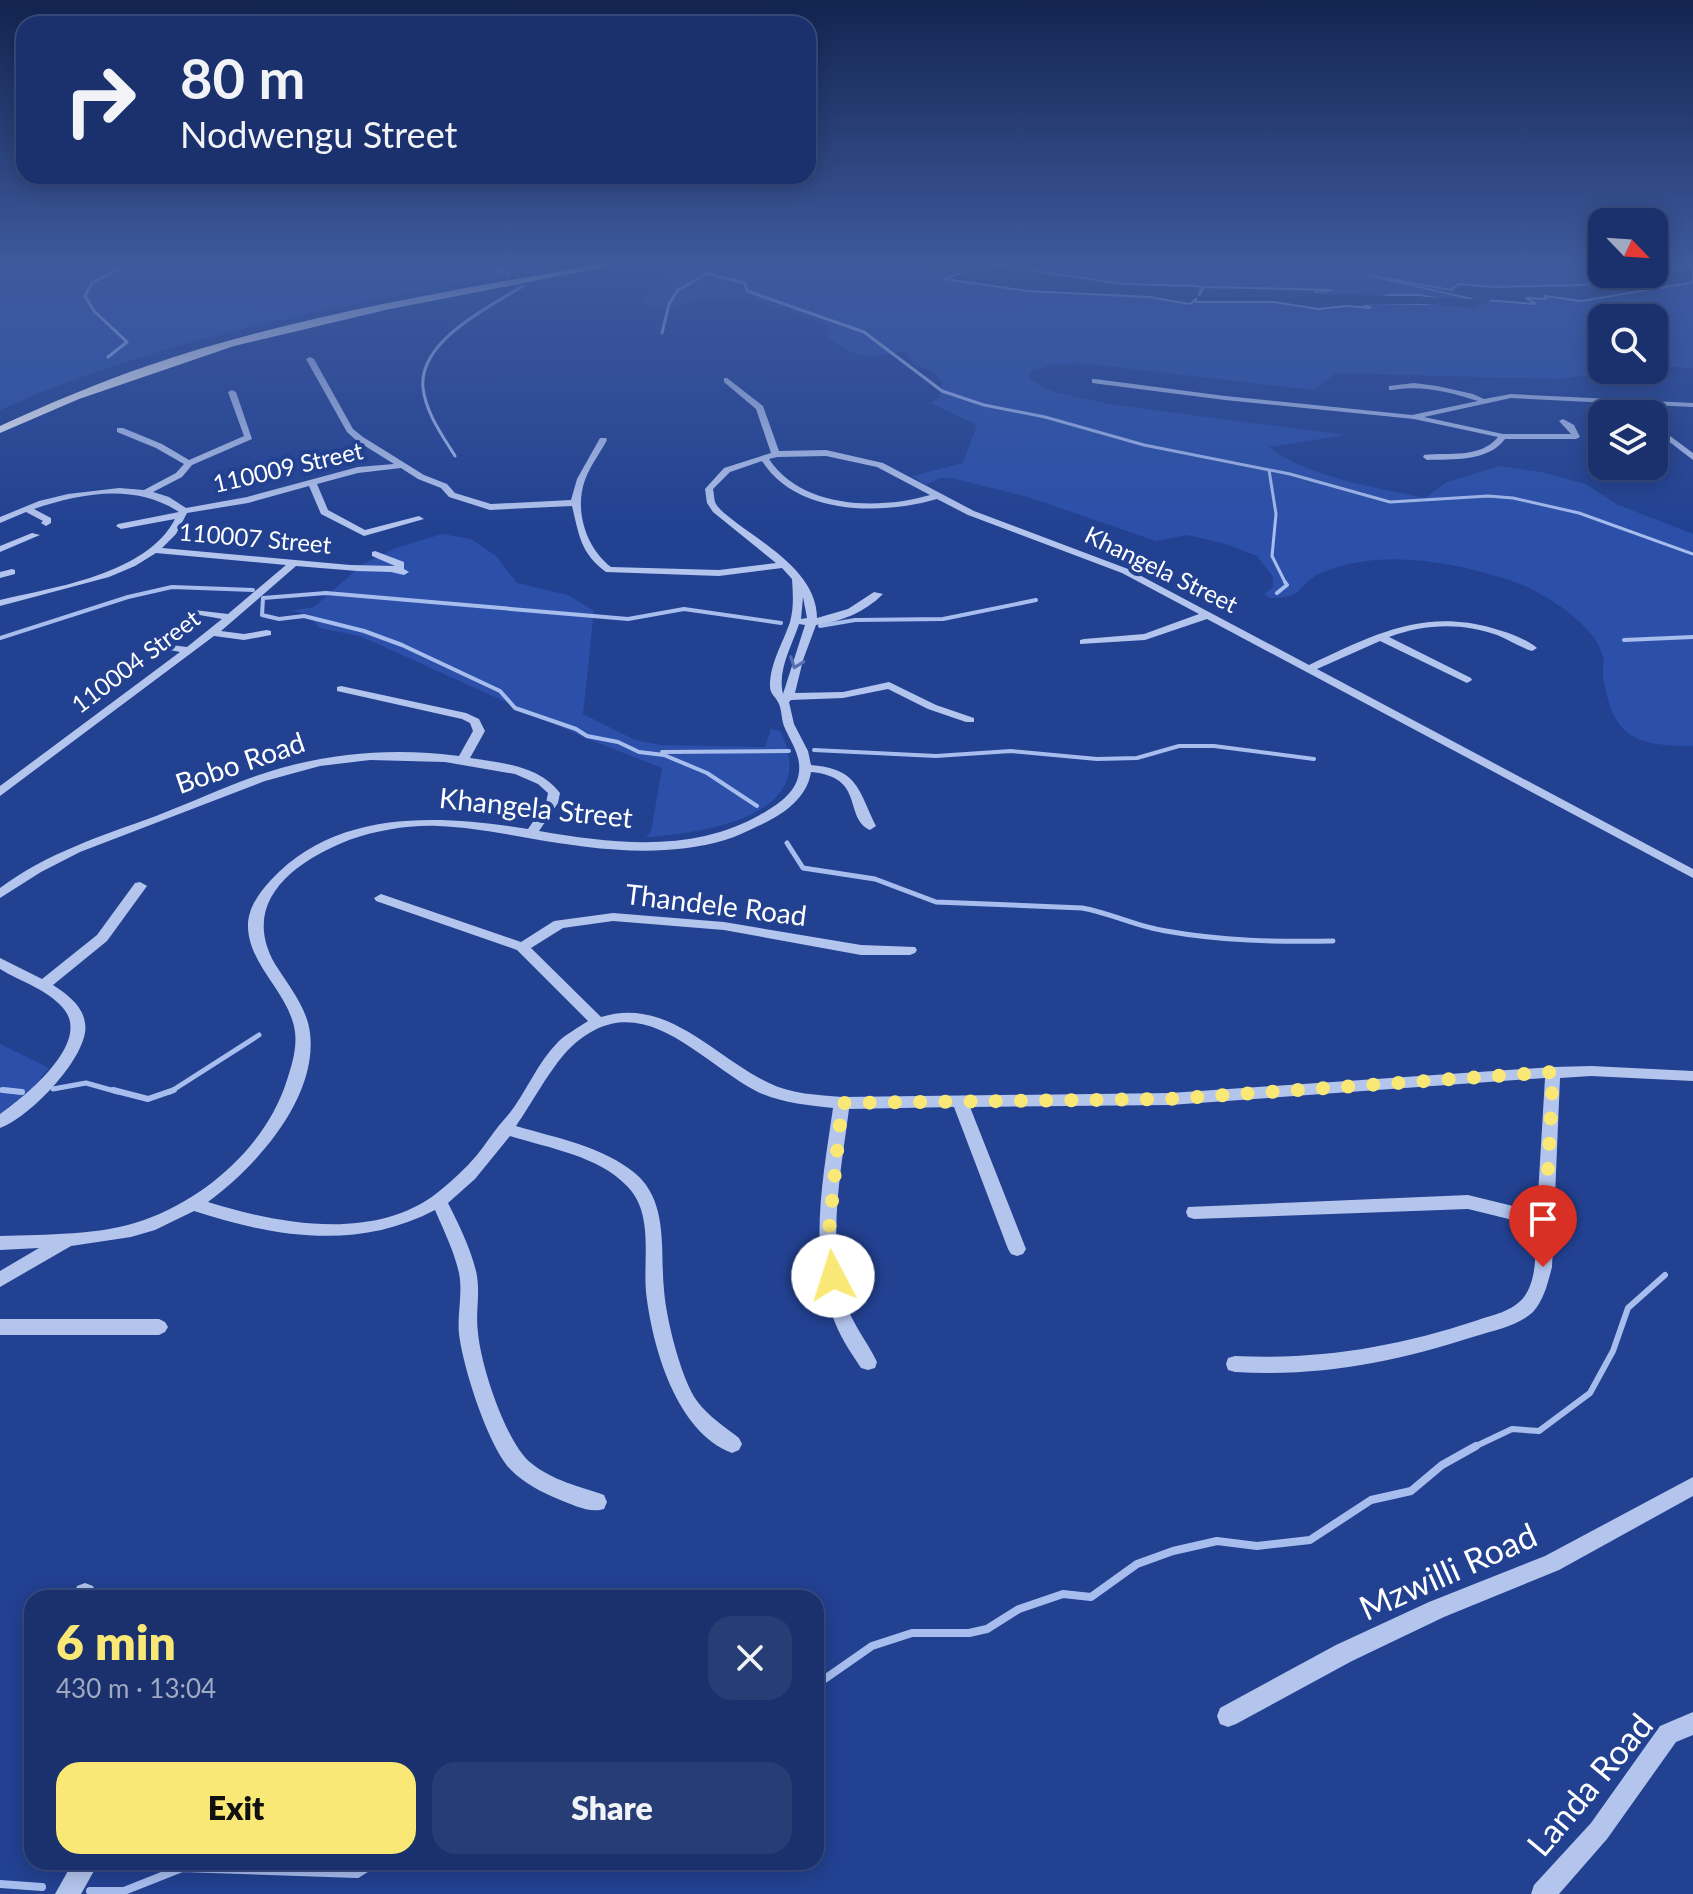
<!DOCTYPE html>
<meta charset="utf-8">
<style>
:root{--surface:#1a316d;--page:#273d75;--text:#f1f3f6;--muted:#9fa9c2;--line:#384c80;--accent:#f9e875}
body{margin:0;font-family:Lato,sans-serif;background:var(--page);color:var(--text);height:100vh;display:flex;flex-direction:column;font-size:30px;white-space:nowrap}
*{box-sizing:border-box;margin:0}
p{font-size:26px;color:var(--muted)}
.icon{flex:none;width:44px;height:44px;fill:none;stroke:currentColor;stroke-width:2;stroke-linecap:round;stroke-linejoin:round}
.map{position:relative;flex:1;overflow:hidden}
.drawer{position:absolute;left:24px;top:1590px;width:800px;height:280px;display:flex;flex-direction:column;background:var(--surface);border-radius:24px;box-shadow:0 4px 20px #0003,0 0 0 2px var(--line)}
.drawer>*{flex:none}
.hud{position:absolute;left:16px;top:16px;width:800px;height:168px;border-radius:24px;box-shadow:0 4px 20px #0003,0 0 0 2px var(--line);background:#1a316d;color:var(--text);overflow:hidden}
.needle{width:52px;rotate:115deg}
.buttons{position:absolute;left:1588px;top:208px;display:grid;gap:16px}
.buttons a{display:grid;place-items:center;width:80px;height:80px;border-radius:16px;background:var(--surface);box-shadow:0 4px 20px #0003,0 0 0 2px var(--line);font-size:40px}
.pin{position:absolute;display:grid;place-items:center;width:68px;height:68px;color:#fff;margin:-82px -34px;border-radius:50% 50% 50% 0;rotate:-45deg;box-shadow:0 0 8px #0007}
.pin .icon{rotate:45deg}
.me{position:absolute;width:88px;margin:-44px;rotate:355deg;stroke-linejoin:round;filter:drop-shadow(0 0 6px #0008)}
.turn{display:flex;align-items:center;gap:28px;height:168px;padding:0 32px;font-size:36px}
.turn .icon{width:104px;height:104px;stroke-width:2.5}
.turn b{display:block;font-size:56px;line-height:68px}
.round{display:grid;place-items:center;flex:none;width:84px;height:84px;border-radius:24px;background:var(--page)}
.headline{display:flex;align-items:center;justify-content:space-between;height:136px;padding:0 32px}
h1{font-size:48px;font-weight:800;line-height:60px;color:var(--accent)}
.action{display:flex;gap:16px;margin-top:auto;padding:16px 32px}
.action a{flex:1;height:92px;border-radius:24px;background:var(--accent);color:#111;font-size:32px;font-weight:800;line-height:92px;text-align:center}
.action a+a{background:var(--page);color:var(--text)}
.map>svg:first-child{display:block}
</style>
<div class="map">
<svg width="1693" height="1894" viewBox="0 0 1693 1894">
<rect width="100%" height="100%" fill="#224191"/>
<path fill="#2c50a9" d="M 0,261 L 583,261 C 385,298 186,327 0,410 Z
M 661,261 L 1602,261 L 1602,274 L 1654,274 L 1654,261 L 1693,261 L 1693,368 L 1654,366 L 1654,318 L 1602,318 L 1602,370 L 1639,370 L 1557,379 L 1336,373 L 1313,390 L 1081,363 L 1054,364 L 1029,372 L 1030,380 L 1053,392 L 1115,405 L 1346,435 L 1269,447 C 1303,476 1381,489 1425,498 L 1447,482 L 1500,466 L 1541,472 L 1586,484 L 1616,504 L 1693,534 L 1693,746 C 1634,746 1612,737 1603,675 C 1602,669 1605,662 1603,657 C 1596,623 1537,588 1506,579 C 1450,561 1378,548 1321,573 C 1298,583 1305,599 1270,598 L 1264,594 L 1273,587 L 1273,577 L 1257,556 L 1226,544 L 1187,535 L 1156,541 L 1028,497 L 951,478 L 940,478 L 926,485 L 912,476 L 963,463 L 977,425 L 931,403 L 939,397 L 943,382 L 931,371 L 913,364 L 906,351 C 873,358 854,360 827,336 L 831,330 L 824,323 C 788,310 748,294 709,298 C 688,301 656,318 639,298 L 665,283 L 666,272 L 652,269 Z
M 442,534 L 471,539 L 496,556 L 517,583 L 568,595 L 594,611 L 583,714 L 635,740 L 660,745 L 765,747 L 771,729 L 780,731 C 824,816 704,833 646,837 L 651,832 L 662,768 L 588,739 L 360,636 L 319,628 L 309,614 L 290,611 L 314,607 L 363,564 L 396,548 Z
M 0,1044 L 49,1068 L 32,1088 L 0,1114 Z"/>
<path fill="#182f70" stroke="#a7bdee" stroke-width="2" d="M 987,264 L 1123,284 L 1196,286 L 1201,287 L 1199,296 L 1204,287 L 1332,290 L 1315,292 L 1354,300 L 1371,308 L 1346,306 L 1318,309 L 1274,302 L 1196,302 L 1196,299 L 1190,304 L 1149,297 L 1028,291 L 944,279 Z
M 1693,268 L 1693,282 L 1689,283 L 1581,301 L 1545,296 L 1546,299 L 1526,298 L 1536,304 L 1472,299 L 1367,275 L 1451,290 L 1459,284 L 1494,287 L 1584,285 L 1613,278 Z
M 1387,295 L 1420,295 L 1473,305 L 1441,301 L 1444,304 L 1366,304 L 1369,302 L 1358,300 L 1357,297 L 1376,299 Z"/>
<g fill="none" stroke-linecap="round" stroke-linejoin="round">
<path stroke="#a7bdee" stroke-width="3" d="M 475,261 L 509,274
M 708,274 L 745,283 L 747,291 L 864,332 L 942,391 L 984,405 L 1045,417 L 1144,445 L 1290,474 L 1390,502 L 1488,496 L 1513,498 L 1579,513 L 1693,554
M 662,333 L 669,304 L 678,290 L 729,261
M 108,357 L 127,342 L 94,311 L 85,296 L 92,283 L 133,261
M 455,456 C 442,435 426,413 423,388 C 418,341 489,307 523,286
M 1269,470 L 1276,514 L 1272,556 L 1286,584"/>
<path stroke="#a7bdee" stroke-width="4" d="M 1277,593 L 1287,585 L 1285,582
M 820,626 L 855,620 L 943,619 L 1036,600
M 0,638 L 128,597 L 172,587 L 253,590
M 1624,640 L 1693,637
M 814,750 L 936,756 L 1011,751 L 1097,759 L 1137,758 L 1179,746 L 1214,746 L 1314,759
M 662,752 L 789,751
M 757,806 L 707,773 L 664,755 L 639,752 L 618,742 L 587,736 L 576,729 L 515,708 L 500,691 L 402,645 L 364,631 L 304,616 L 279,619 L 262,615 L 263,598 L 326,593 L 628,619 L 684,609 L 781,623"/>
<path stroke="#a7bdee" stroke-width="5" d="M 787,843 L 803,868 L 875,879 L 936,902 L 1082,908 C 1111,913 1137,927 1166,931 C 1222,941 1277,942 1333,941
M 53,1089 L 86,1083 L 118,1092
M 0,1090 L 22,1092
M 170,1092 L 259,1035"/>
<path stroke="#a7bdee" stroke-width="6" d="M 3,1090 L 22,1092
M 113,1090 L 148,1099 L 174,1090
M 1472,1448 L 1512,1429 L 1539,1431 L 1590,1393 L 1613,1351 L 1628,1308 L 1665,1275"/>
<path stroke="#a7bdee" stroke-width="8" d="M 816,1685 L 872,1646 L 912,1633 L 969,1633 L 987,1629 L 1019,1609 L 1063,1594 L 1091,1597 L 1137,1564 L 1173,1551 L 1217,1541 L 1257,1546 L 1310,1540 L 1371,1500 L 1411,1491 L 1442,1465 L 1476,1446
M 0,1884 L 42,1887
M 90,1891 L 124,1891 L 182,1868 L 357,1874 L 376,1862"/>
<path fill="#182f70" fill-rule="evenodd" d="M 888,261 L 933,261 L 1009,270 L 1016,274 L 1009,278 L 894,265 Z
M 1520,288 L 1527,292 L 1525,295 L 1493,299 L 1474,308 L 1424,304 L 1356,305 L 1315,301 L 1308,297 L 1315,293 L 1472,299 L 1490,291 Z"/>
<path fill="#b3c4ed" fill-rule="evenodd" d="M 310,357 L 314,359 L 353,429 L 363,437 L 424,475 L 447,484 L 455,493 L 491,504 L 571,500 L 577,479 L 600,438 L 606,438 L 607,440 C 600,453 590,466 585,480 C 574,510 586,548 611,567 L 719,570 L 776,563 L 713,512 L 707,503 L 705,489 L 724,468 L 771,453 L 756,409 L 724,382 L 724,378 L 727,378 L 763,406 L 779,451 L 826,450 L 883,463 L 974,511 L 1128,569 L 1309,665 C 1371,636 1422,608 1492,628 C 1507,632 1525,638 1537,648 L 1532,651 C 1520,647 1509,640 1497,635 C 1462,622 1423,624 1389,637 L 1471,678 L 1472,680 L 1467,683 L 1380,641 L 1317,669 L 1693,869 L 1693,878 L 1207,619 L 1145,640 L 1080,644 L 1080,640 L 1084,639 L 1144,634 L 1199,614 L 1122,573 L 968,515 L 937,499 C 882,515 797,516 762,461 L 730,472 L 713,489 C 714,494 714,498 715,502 C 719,511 731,518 738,524 C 769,547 817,575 817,618 L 848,609 L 874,592 L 883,594 C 865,612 841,622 816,625 L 803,660 L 795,693 L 843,692 L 889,682 L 936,705 L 974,718 L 974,722 L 966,722 L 928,709 L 888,689 L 843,698 L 791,700 L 789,702 L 794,724 L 808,751 L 811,765 C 858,769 858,789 876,826 L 870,830 C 843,817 866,777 811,772 C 807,799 781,816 758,826 C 747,831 736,837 725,840 C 661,859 591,849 528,838 C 499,833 468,827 438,826 C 408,825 378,830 349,840 C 296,861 239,901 275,964 C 288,985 307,1007 310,1033 C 318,1098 256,1167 208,1202 C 278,1224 374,1242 437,1193 C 452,1181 465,1169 477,1155 C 486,1144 494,1131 502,1122 C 524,1099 535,1065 558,1042 C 566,1034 578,1028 588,1021 L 517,950 L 376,901 L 374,898 L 381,894 L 521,942 L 554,921 L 613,913 L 724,922 L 861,945 L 915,947 L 917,950 L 915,953 L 910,955 L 861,955 L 724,930 L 613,921 L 563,928 L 531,948 L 601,1017 C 667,996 714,1057 769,1083 C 791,1094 818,1095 842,1097 L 1170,1093 L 1553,1067 L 1591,1066 L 1693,1071 L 1693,1081 L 1591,1076 L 1560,1078 L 1552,1267 C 1548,1282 1544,1300 1533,1312 C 1518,1326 1495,1330 1476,1336 C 1395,1362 1322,1377 1235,1372 L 1228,1370 L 1226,1364 L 1228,1358 L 1235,1356 C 1319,1360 1396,1347 1475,1321 C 1492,1315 1512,1312 1524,1297 C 1538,1278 1535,1248 1537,1226 L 1468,1209 L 1194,1219 L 1188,1217 L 1186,1212 L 1188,1207 L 1468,1195 L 1537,1212 L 1545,1078 L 1170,1105 L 970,1107 L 1026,1249 L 1023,1254 L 1017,1256 L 1011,1254 L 1008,1249 L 954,1107 L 849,1109 C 841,1171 827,1240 845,1301 C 852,1324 867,1341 877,1362 L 875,1368 L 868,1370 L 861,1368 C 852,1354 842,1340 836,1325 C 807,1256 823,1178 833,1108 C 807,1105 780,1103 756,1091 C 695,1058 637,981 568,1050 C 550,1069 532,1103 516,1126 C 556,1138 603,1146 636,1174 C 669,1203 660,1251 664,1290 C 666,1318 681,1379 697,1401 C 708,1416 725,1427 739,1438 L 742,1444 L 739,1450 L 732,1453 C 676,1432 652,1346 646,1292 C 643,1258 654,1213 627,1186 C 599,1156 548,1148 510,1136 L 475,1179 L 448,1203 C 459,1225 470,1247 476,1271 C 481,1292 475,1312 478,1333 C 481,1366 506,1443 531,1463 C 553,1481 579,1486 604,1495 L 607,1502 L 604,1509 C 590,1514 571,1504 558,1499 C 541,1492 524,1483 511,1470 C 488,1446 463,1367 459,1334 C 457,1314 463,1293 459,1273 C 454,1251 444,1231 435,1210 C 357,1251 274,1237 194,1211 L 155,1230 L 131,1237 L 71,1246 L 0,1287 L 0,1271 L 39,1248 L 0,1250 L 0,1236 C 47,1234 99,1236 144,1220 C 208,1197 267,1144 287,1080 C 292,1065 297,1048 295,1032 C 290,994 250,967 248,928 C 247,909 259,893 271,880 C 338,808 440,815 528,829 L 546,803 L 548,793 L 538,784 L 515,774 L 445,762 L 370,760 L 320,766 L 265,781 L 80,852 L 41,872 L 0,898 L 0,888 C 47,853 101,836 156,816 C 190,803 224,787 259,775 C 323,753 391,747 459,756 L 473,731 L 470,723 L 462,719 L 337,691 L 337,687 L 341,686 L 466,713 L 479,719 L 485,731 L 470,758 C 501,763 539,765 560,793 L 558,803 L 539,831 C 615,844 696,854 765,812 C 780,803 797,791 799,772 C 801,754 790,741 784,726 C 781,718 782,709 778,702 C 775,696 770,694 770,686 C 770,663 783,643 790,622 C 794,608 793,594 792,579 L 782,568 L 719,576 L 606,572 C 580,553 579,534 572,506 L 490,510 L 449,497 L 441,488 L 418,479 L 401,468 L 358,473 L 317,484 L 328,510 L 365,530 L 419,516 L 424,519 L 364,536 L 321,514 L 309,486 L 248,503 L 187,513 L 176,534 L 162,548 L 350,565 L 395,566 L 372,556 L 372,552 L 375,551 L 404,562 L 404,569 L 409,572 L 404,575 L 391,572 L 357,571 L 296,566 L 221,631 L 244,634 L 267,630 L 271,631 L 271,635 L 244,640 L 214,636 L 0,796 L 0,786 L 180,652 L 155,647 L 155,643 L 187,647 L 222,619 L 194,614 L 194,610 L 228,614 L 286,565 L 156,553 L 135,566 L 109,577 L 0,606 L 0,600 C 55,587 147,574 175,519 L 121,529 L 116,526 L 118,524 L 179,512 C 135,483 81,493 34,509 L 51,518 L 51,523 L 46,526 L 41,523 L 43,521 L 26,512 L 0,523 L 0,517 L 39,501 L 68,494 L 119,488 L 144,490 L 176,473 L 184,464 L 156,448 L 117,432 L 117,428 L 123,428 L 162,444 L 189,460 L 244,436 L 228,392 L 232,390 L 236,392 L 252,439 L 192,465 L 182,477 L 153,492 L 169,497 L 186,508 L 247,497 L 358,467 L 394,464 L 357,441 L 347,432 L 306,359 ZM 826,456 L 877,467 L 930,495 C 879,510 802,509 769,459 L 777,457 ZM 803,597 L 807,618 L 801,619 ZM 799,624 L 805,625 L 783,694 C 777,670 792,646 799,624 Z
M 1095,379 L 1225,396 L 1412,415 L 1478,401 C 1449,392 1422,385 1392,390 L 1389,390 L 1389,386 L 1414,383 L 1437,386 L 1473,394 L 1484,399 L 1511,394 L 1693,403 L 1693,407 L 1511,398 L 1424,417 L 1503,434 L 1571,434 L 1559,421 L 1563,419 L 1574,425 L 1580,437 L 1576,439 L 1505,439 C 1488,462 1453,459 1427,460 L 1423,457 L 1424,455 C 1449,452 1480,459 1498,437 L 1414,419 L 1225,400 L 1092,383 L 1092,379 Z
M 1654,424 L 1693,453 L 1693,460 L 1654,430 Z
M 32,533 L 40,535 L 0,552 L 0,546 Z
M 12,569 L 15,570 L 15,574 L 0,578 L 0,572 Z
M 140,882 L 147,886 L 107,941 L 53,985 C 67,994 83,1006 85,1023 C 91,1055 28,1119 0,1128 L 0,1114 C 25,1096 93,1042 63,1008 C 47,989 21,982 0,969 L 0,958 L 42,979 L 97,935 L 135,883 Z
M 0,1319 L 159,1319 L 165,1322 L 168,1327 L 165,1332 L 159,1335 L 0,1335 Z
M 1693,1477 L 1693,1496 L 1559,1570 L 1444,1617 L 1352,1661 L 1236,1724 L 1228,1727 L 1220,1724 L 1217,1716 L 1220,1708 L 1336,1645 L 1429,1602 L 1545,1556 Z
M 85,1583 L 93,1586 L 98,1598 L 76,1598 L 74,1593 L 77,1586 Z
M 1693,1712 L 1693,1735 L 1676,1742 L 1607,1839 L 1559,1894 L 1531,1894 L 1534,1885 L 1591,1823 L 1660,1726 Z
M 73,1862 L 99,1862 L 81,1894 L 55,1894 Z"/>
<path fill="#f9fbff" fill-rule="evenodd" d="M 616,261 L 637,261 L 390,309 L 234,346 L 79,399 L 0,433 L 0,426 C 48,404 97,383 147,366 C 298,314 459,290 616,261 Z"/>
</g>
<defs><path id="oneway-chevron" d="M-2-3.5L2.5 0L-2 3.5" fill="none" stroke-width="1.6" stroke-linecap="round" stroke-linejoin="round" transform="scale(2)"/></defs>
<use stroke="#556fb1" href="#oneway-chevron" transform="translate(796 663) rotate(110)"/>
<linearGradient id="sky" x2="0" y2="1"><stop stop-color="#132450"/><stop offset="0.5" stop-color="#3e5a9d"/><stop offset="1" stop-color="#3e5a9d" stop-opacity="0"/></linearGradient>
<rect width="1693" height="527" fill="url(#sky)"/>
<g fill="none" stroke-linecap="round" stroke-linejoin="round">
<path stroke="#f9e875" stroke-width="14" stroke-dasharray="0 25.2" d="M 833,1276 L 829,1231 L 842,1103 L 1170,1099 L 1553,1072 L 1543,1267"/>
</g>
<g text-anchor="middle" stroke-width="8" stroke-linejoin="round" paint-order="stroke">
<g font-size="24" fill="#fff" stroke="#224191">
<text transform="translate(288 468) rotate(-13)" y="8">110009 Street</text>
<text transform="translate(255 539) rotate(5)" y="8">110007 Street</text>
<text transform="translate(1161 570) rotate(26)" y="8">Khangela Street</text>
<text transform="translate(136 662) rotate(-37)" y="8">110004 Street</text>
</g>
<g font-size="28" fill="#fff" stroke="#224191">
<text transform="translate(240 763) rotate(-19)" y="10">Bobo Road</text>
<text transform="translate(536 808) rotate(6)" y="10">Khangela Street</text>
<text transform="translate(716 905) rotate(7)" y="10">Thandele Road</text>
</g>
<g font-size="34" fill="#fff" stroke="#224191">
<text transform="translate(1448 1572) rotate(-24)" y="12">Mzwilli Road</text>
<text transform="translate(1590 1785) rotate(-50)" y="12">Landa Road</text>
</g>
</g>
</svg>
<div class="buttons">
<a><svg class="needle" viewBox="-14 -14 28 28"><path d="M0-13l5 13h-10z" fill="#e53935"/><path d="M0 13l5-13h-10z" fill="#9fa9c2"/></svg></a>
<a><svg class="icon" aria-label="search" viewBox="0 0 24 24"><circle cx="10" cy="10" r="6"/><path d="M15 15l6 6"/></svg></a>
<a><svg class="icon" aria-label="layers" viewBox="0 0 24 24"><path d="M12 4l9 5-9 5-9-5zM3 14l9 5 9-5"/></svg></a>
</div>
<div class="pin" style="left:1543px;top:1267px;background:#d93025"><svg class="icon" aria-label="arrive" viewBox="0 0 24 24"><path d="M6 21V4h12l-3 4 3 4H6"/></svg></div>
<svg class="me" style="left:833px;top:1276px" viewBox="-20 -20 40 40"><circle r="19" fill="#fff"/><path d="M0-13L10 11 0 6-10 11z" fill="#f9e875"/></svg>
<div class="hud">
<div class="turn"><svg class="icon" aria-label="right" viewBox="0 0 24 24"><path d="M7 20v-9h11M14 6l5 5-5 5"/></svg><div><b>80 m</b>Nodwengu Street</div></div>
</div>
<section class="drawer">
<div class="headline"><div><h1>6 min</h1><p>430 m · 13:04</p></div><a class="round"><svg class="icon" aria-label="close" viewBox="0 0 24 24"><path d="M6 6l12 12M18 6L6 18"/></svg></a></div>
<div class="action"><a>Exit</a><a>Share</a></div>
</section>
</div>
